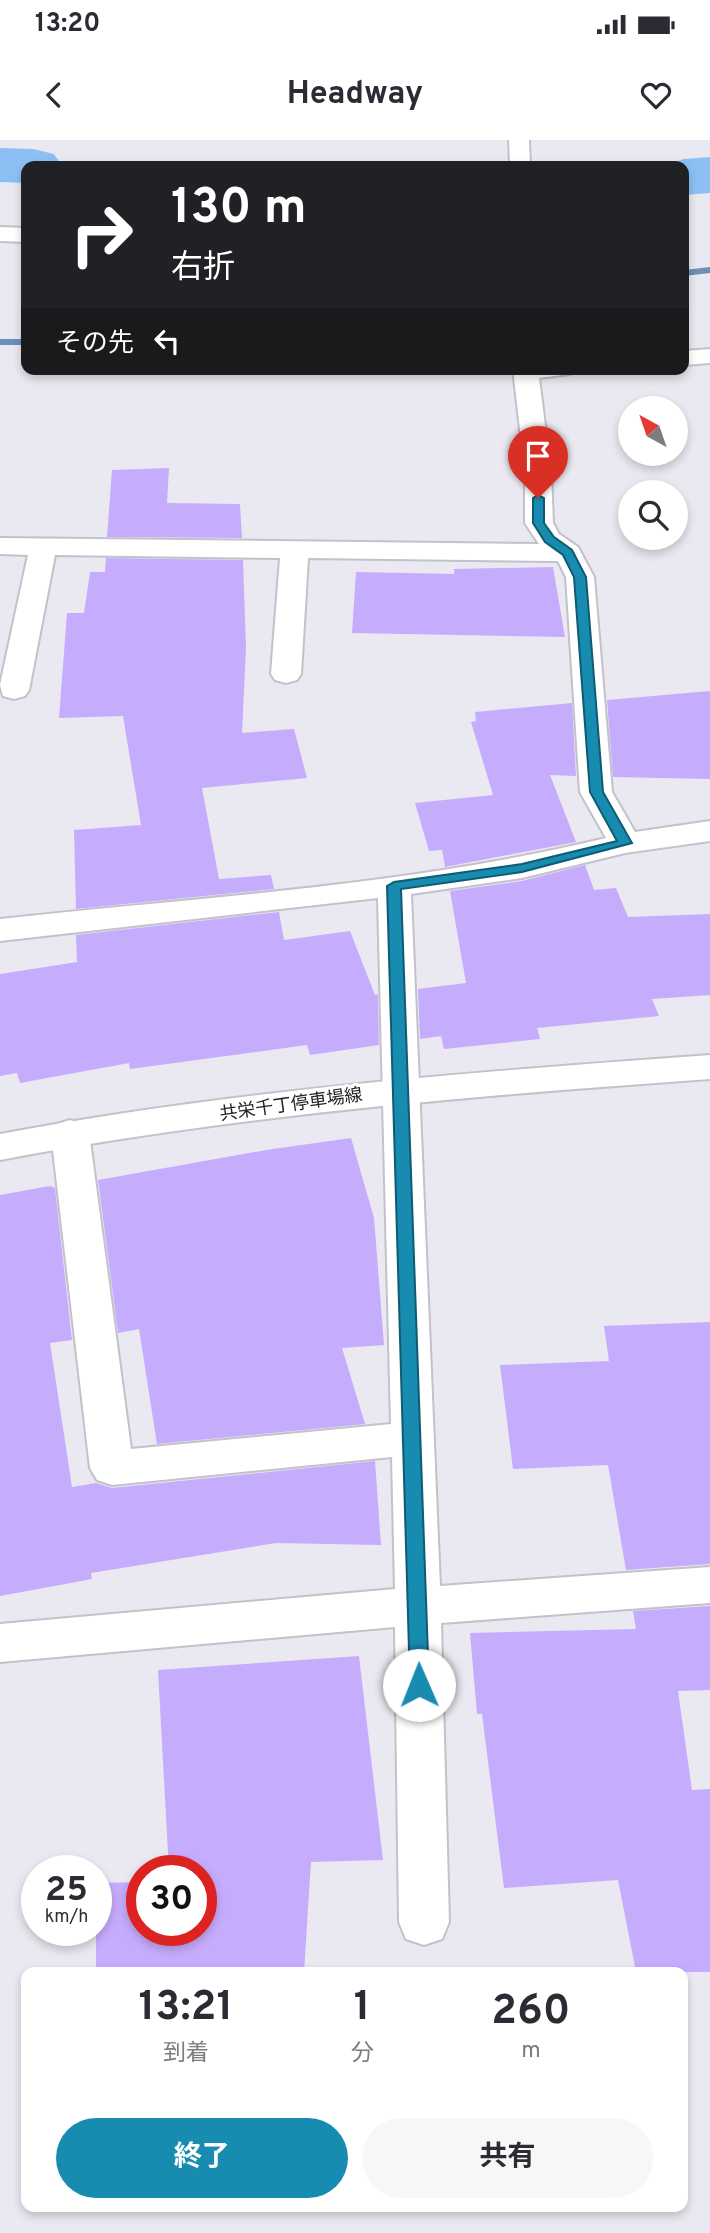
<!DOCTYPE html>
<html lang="ja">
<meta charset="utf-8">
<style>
:root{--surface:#fff;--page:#f7f7f7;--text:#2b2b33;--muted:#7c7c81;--accent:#178cb0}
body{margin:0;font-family:Overpass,"Noto Sans JP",sans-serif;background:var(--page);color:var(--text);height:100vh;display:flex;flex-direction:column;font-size:26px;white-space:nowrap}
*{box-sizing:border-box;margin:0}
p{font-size:23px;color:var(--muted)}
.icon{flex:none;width:38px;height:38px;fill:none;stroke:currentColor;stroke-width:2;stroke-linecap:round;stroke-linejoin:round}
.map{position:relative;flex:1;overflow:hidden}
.sheet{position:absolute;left:21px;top:1827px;width:667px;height:245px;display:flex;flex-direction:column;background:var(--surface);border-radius:14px;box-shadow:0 4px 10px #0003}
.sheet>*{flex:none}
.guide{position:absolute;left:21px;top:21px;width:668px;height:214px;border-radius:14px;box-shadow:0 4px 10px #0003;background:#202124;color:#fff;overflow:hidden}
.needle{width:46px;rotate:320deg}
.tools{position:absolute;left:618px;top:256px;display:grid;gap:14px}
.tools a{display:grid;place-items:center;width:70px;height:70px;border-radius:50%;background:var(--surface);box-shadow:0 4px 10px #0003;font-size:35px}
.speed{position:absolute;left:21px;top:1715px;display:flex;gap:14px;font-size:35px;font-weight:700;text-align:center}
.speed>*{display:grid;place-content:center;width:91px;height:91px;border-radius:50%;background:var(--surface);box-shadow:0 4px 10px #0003;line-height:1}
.speed small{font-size:18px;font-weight:400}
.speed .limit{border:10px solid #d22;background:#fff;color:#111}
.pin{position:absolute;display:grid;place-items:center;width:60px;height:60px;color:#fff;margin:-72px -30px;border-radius:50% 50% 50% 0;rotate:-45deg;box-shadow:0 0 7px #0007}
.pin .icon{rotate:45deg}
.me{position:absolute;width:77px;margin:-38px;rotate:359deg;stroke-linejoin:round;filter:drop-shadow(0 0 5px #0008)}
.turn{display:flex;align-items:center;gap:24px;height:147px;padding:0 35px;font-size:32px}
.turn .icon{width:91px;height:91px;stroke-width:2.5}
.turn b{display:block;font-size:49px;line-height:60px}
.then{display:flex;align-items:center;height:66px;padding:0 35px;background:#0003;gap:14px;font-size:26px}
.eta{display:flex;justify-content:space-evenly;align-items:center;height:119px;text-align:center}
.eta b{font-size:42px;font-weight:700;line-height:49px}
.cta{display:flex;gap:14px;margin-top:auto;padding:14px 35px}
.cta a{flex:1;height:80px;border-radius:42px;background:var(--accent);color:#fff;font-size:28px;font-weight:700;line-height:80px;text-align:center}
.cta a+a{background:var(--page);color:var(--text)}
.status{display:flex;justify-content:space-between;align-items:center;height:49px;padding:0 35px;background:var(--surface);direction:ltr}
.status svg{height:19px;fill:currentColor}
header{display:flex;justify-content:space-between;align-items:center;height:91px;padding:0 35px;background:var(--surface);font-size:32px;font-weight:700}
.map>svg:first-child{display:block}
</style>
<div class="status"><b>13:20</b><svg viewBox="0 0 49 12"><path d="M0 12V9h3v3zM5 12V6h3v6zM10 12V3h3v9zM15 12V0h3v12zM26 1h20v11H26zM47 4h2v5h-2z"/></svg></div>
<header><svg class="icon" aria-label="back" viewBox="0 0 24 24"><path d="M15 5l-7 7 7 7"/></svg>Headway<svg class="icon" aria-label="heart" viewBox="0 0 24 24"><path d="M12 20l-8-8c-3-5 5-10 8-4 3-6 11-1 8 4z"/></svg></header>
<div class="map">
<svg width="710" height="2093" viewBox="0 0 710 2093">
<rect width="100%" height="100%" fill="#eae8f0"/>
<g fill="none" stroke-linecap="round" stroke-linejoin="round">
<path fill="#6c90b6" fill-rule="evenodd" d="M 710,127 L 710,133 L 684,136 L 684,130 Z
M 0,199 L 26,199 L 26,205 L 0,205 Z"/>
<path fill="#8cc0f5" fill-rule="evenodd" d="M 0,8 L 33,9 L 54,14 L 62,26 L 26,26 L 26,43 L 0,42 Z
M 710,17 L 710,53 L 684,55 L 684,26 L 662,26 L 684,19 Z"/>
</g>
<path fill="#c6acfd" d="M 169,328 L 167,363 L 240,364 L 242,398 L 107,397 L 112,330 Z
M 106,418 L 243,420 L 246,508 L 242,593 L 294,589 L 307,638 L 202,648 L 219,739 L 271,735 L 274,749 L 76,769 L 74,690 L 141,685 L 123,576 L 59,578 L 67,473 L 84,473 L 90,432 L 105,432 Z
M 553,427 L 565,497 L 352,493 L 356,432 L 454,434 L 454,429 Z
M 710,551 L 710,639 L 613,637 L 607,560 Z
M 572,563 L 576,636 L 550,635 L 576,702 L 445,727 L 442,710 L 429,711 L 415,663 L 493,655 L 471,582 L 476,581 L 475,572 Z
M 585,725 L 594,750 L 616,748 L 628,777 L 710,774 L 710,855 L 652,859 L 659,876 L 537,888 L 540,899 L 444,909 L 441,896 L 420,899 L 418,849 L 466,843 L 450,751 L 522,741 Z
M 279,772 L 284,800 L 350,791 L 375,855 L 378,854 L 379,905 L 310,915 L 307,905 L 130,929 L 129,923 L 20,943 L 17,933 L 0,936 L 0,834 L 77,822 L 76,795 Z
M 351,998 L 374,1078 L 384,1205 L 342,1208 L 365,1284 L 157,1304 L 139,1189 L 118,1193 L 98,1040 L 266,1010 Z
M 50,1046 L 55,1048 L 72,1200 L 50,1203 L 72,1347 L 96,1343 L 112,1348 L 375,1321 L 381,1405 L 276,1403 L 91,1433 L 92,1439 L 0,1456 L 0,1055 Z
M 710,1182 L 710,1424 L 626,1430 L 608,1325 L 513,1329 L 500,1225 L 609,1221 L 604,1186 Z
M 710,1466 L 710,1550 L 678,1551 L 692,1650 L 710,1649 L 710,1832 L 636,1832 L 618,1740 L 504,1748 L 482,1574 L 477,1574 L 470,1493 L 636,1489 L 633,1471 Z
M 359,1516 L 383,1720 L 311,1722 L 304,1832 L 96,1832 L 96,1743 L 142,1742 L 142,1790 L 201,1790 L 201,1731 L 169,1731 L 158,1530 Z"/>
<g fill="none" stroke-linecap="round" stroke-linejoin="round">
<g stroke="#c3c1c9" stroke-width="4">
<path id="minor" d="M 509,0 L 529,0 L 530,26 L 510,26 Z
M 0,87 L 26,88 L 26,102 L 0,101 Z
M 710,209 L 710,223 L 684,225 L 684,211 Z
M 513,229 L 573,229 L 570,234 L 539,238 L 551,333 L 553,383 L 559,394 L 578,407 L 594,437 L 612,652 L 635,692 L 710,681 L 710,701 L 625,713 L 522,738 L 411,754 L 440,1446 L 710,1427 L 710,1463 L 441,1483 L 449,1782 L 442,1799 L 424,1805 L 406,1799 L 399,1782 L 395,1487 L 0,1522 L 0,1484 L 395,1449 L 392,1317 L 112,1345 L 97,1340 L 90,1328 L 51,993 L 57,984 L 70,980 L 83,984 L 89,993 L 131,1309 L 391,1284 L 378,758 L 0,801 L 0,779 C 202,757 408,746 606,698 L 580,652 L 566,437 L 558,421 L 308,418 L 301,534 L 297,540 L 286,543 L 275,540 L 271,534 L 280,418 L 55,415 L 29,550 L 25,556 L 14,559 L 3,556 L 0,545 L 28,415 L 0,414 L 0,398 L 539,404 L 525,383 L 525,333 Z"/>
</g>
<g stroke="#c3c1c9" stroke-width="4">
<path id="secondary" d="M 710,915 L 710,939 C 472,956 235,975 0,1020 L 0,994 C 235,950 472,932 710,915 Z"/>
</g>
<use href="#minor" fill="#fff" fill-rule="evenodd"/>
<use href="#secondary" fill="#fff" fill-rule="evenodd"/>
</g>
<path fill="#178cb0" stroke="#0f5b72" stroke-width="2" d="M 538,355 L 544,358 L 544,383 L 554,397 L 572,410 L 586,437 L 603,652 L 632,703 L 522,732 L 401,749 L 429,1545 L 426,1551 L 413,1551 L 410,1545 L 387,746 L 394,742 L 522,724 L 617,701 L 590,652 L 574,437 L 563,415 L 545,402 L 533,383 L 533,358 Z"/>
<g text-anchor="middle" stroke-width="6" stroke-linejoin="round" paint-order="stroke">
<g font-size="18" fill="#222124" stroke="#fff">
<text transform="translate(291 964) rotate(-8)" y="6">共栄千丁停車場線</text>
</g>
</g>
</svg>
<div class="tools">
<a><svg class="needle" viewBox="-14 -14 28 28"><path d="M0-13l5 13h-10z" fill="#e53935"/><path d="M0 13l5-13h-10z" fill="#7c7c81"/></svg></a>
<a><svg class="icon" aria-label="search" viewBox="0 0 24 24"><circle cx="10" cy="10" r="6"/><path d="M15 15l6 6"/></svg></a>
</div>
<div class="speed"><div>25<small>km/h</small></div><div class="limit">30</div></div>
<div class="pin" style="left:538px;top:358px;background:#d93025"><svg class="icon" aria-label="arrive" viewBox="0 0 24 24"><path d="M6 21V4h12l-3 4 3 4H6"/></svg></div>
<svg class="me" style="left:419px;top:1545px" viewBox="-20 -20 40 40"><circle r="19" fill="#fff"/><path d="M0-13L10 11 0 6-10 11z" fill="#178cb0"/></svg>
<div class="guide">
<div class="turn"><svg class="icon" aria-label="right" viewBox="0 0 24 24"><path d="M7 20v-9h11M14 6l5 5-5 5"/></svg><div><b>130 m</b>右折</div></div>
<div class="then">その先<svg class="icon" aria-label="left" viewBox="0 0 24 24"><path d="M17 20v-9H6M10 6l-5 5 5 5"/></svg></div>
</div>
<section class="sheet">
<div class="eta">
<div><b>13:21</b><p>到着</p></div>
<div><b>1</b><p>分</p></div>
<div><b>260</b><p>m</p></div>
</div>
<div class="cta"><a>終了</a><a>共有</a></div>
</section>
</div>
